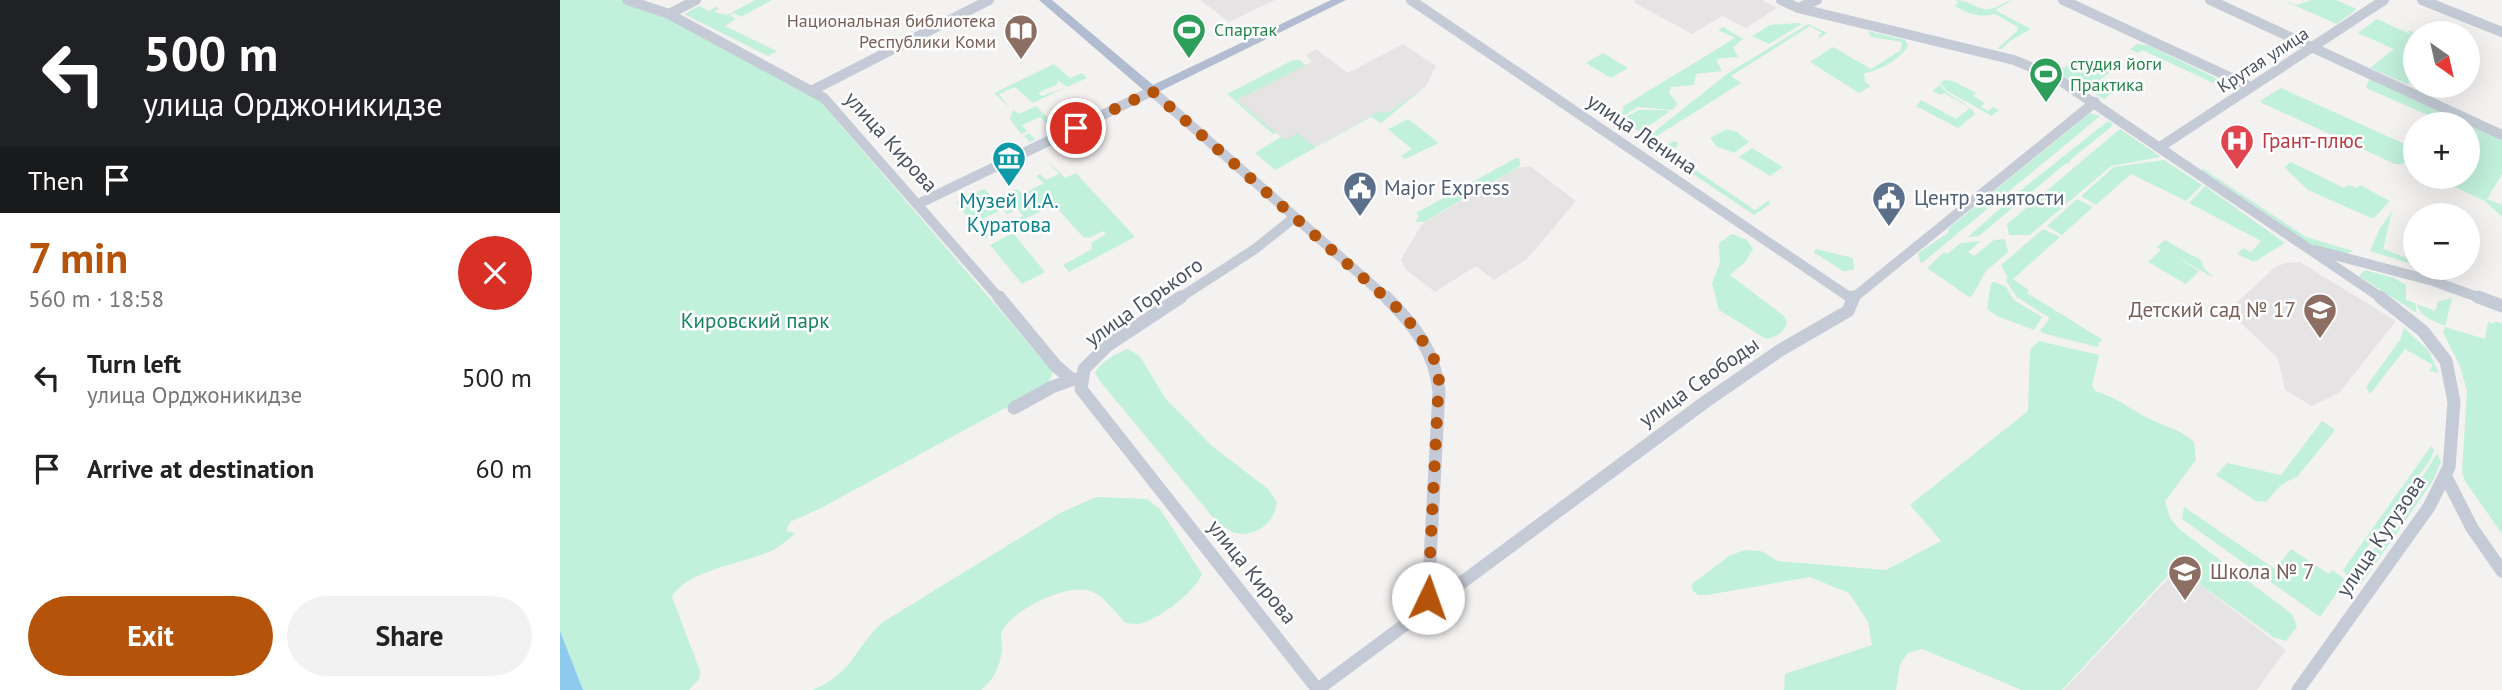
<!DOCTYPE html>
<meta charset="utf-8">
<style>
:root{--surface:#fff;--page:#f2f2f2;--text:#222;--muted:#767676;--accent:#b45309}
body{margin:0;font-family:"PT Sans",sans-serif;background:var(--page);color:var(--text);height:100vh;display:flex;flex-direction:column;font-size:26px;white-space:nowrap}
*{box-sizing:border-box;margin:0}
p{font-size:23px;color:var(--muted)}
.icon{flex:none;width:38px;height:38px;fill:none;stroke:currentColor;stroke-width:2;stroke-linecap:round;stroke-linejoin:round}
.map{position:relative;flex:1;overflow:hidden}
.details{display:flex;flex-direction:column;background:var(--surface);width:560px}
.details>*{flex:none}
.hud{background:#202124;color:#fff;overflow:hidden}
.needle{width:46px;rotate:146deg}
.controls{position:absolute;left:1843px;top:21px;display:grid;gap:14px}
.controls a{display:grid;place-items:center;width:77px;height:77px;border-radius:50%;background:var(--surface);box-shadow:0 7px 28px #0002;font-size:35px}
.pin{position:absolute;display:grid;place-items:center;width:60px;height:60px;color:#fff;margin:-30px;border:4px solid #fff;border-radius:50%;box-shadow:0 2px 7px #0007}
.me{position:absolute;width:77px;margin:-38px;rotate:3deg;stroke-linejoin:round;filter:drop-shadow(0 0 5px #0008)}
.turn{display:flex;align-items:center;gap:24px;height:147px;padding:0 28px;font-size:32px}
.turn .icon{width:91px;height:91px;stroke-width:2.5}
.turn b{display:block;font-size:49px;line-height:60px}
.then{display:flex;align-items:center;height:66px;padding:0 28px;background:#0003;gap:14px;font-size:26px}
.round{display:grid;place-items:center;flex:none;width:74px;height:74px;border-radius:37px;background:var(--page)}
.head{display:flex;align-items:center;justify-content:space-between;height:119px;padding:0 28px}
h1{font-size:42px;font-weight:600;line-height:52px;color:var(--accent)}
.action{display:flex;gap:14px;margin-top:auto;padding:14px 28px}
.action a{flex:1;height:80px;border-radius:42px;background:var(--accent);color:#fff;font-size:28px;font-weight:600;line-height:80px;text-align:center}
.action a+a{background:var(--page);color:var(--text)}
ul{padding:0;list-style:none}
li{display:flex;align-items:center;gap:21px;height:91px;padding:0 28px}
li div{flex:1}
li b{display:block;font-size:26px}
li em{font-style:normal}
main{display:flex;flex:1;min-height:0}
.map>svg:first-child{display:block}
</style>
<main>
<section class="details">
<div class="hud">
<div class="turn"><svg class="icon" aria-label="left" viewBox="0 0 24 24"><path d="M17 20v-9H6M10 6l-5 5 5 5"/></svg><div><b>500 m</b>улица Орджоникидзе</div></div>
<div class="then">Then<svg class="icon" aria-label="arrive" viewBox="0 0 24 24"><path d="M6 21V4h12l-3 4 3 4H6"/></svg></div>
</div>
<div class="head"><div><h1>7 min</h1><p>560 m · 18:58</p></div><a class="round" style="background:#d93025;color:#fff"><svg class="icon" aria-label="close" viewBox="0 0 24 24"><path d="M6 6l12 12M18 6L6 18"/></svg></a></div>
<ul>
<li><svg class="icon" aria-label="left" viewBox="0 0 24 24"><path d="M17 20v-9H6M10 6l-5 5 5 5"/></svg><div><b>Turn left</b><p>улица Орджоникидзе</p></div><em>500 m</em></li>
<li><svg class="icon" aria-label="arrive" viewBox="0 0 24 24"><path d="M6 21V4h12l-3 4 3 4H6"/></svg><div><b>Arrive at destination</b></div><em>60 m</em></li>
</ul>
<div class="action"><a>Exit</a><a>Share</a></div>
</section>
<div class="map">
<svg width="1942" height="690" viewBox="0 0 1942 690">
<rect width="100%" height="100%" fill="#f4f2f1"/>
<path fill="#e5e3e3" d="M 640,0 L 715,0 L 669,22 Z
M 1076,0 L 1202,0 L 1217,8 L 1186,28 L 1162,16 L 1132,34 L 1073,2 Z
M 843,44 L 876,66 L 866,86 L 828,113 L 818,112 L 754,147 L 725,140 L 677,100 L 752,62 L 746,55 L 756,49 L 788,73 Z
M 970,166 L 1016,201 L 967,259 L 934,280 L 916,266 L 875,292 L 845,269 L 841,259 L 862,224 L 957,168 Z
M 1740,262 L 1836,321 L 1779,393 L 1752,406 L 1725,390 L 1718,358 L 1668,311 L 1714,268 L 1725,263 Z
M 1618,568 L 1726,650 L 1697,690 L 1504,690 Z"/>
<path fill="#c1f0db" d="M 0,0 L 60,0 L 97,13 L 259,100 L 493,372 L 488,383 L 482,388 L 261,508 L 230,522 L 226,531 L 236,533 C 228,539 221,546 213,550 C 187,563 126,570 112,597 L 140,671 L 140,678 L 129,690 L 23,690 L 0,631 Z
M 195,0 L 212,0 L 181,17 L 174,13 L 169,15 L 176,19 L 165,26 L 217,51 L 208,56 L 124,14 L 139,6 L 149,11 L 156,7 L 159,8 L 154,12 L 167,15 Z
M 1395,0 C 1409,0 1412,7 1424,9 C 1434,11 1444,2 1453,0 L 1435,10 L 1471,29 L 1450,41 L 1442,49 L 1437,49 L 1457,31 L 1458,27 L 1435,14 C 1417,18 1410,14 1394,6 L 1399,3 Z
M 1722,0 L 1737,5 L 1752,0 L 1776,0 L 1797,9 L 1777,24 Z
M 1817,19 L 1852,35 L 1848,31 L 1864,33 L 1855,33 L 1855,77 L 1847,84 L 1810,68 L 1834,49 L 1798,33 Z
M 1238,23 L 1242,24 L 1209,44 L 1192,36 L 1210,25 Z
M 1248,24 L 1267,33 L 1260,37 L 1258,36 L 1262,33 L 1250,26 L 1171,76 L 1181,83 L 1092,139 L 1103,147 L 1114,141 L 1118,143 L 1117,147 L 1105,154 L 1084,140 L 1167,74 Z
M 1163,27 L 1183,39 L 1173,47 L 1178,57 L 1156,59 L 1162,71 L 1136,74 L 1134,85 L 1111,87 L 1109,93 L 1118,104 L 1112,110 L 1078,107 L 1060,118 L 1055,115 L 1064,110 L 1062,107 L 1175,38 L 1158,30 Z
M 1308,31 L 1345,40 L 1348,45 C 1343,58 1317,72 1304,73 L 1305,82 L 1311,86 L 1299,93 L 1250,62 L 1273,47 L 1311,69 L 1341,50 L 1342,42 L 1311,37 Z
M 1577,44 L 1588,45 L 1668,84 L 1664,88 L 1582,50 L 1578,53 L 1570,49 Z
M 1043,53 L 1068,68 L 1051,78 L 1026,63 Z
M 733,60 L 739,60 L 746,65 L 677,100 L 717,133 L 713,134 L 667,94 Z
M 1514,60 L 1525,60 L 1550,72 L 1535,84 L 1553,92 L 1544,99 L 1490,69 L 1496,64 L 1504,68 Z
M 494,64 L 510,78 L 522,73 L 527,78 L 507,87 L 497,80 L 498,84 L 478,93 L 482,96 L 504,88 L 473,103 L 455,87 L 439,94 L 450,108 L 434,93 Z
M 1385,80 L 1393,81 L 1416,93 L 1413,96 L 1425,103 L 1421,107 L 1428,111 L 1433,107 L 1439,110 L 1432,116 L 1387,91 L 1380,83 Z
M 1809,80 L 1816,80 L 1887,112 L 1879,120 L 1806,88 Z
M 1380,85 C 1391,100 1405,99 1415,114 L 1398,128 L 1356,106 L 1361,100 L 1396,119 L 1410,108 L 1384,93 L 1381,95 L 1372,91 Z
M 866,86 L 821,123 L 811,117 L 715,170 L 695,153 L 721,137 L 726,140 L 738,133 L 755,147 L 818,112 L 828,113 Z
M 1721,88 L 1851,147 L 1853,152 L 1843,164 L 1835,164 L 1702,103 L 1701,100 Z
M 476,106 L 498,128 L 470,142 L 464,136 L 469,133 L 475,139 L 493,131 L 480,117 L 462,125 L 467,131 L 461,134 L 450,119 L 453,110 L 459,114 Z
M 1079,110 L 1106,110 L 1109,112 L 1080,132 L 1062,119 Z
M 1530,113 L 1540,116 L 1362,263 L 1360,261 L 1358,253 L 1388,233 L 1389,228 Z
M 1898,118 L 1942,138 L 1942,174 L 1927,199 L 1942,205 L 1942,217 L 1925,201 L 1873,177 L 1908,177 L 1908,124 L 1893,124 Z
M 848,119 L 879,143 L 845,159 L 841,156 L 852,149 L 828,129 Z
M 1548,121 L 1553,124 L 1550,128 L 1510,160 L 1510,163 L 1505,164 L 1419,236 L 1408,237 L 1461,190 Z
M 1167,129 L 1177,132 L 1189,142 L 1174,153 L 1156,146 L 1150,138 Z
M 1560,129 L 1601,157 L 1551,166 L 1470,235 L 1449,235 L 1447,224 Z
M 1192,148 L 1223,167 L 1210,176 L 1179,157 Z
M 1116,157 L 1195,210 L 1209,200 L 1210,204 L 1194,215 L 1112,160 Z
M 956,158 L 960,159 L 960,166 L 864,222 L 855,222 L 859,216 L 856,213 Z
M 486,159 L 505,178 L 516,173 L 575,237 L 509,272 L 503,265 L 532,249 L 531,243 L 546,234 L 543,231 L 529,238 L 523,237 L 496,207 L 489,207 L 439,232 L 437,229 L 463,216 L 458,209 L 447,214 L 443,209 L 415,223 L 425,236 L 433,233 L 424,239 L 396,202 L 424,189 L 441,204 L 450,199 L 447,194 L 457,189 L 462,194 L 484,183 L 476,176 L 480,174 L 486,180 L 499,174 Z
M 1604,160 L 1642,185 L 1626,201 L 1571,174 L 1536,205 L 1521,196 L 1554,167 Z
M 1731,162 L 1784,188 L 1789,185 L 1797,188 L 1800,185 L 1830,201 L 1814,218 L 1811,218 L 1748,190 L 1724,167 Z
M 1642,168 L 1746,237 L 1793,251 L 1786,254 L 1756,248 L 1642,170 Z
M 1645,186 L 1725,243 L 1694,262 L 1677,254 L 1683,248 L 1691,252 L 1701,241 L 1629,203 Z
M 1517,199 L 1533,207 L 1502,235 L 1487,226 Z
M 1832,211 L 1823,249 L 1855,261 L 1855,265 L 1810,251 L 1820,228 Z
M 1483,229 L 1500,237 L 1453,279 L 1469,290 L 1467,293 L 1543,340 L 1539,342 L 1538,347 L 1482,333 L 1480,330 L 1489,320 L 1488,317 L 1457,297 L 1446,281 L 1447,276 L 1441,265 Z
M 453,233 L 485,272 L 462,284 L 430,245 Z
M 1172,234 L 1187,240 L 1193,249 L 1185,262 L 1170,275 L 1224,316 L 1227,322 C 1224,333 1216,337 1206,339 L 1159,310 L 1152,283 L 1160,263 L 1159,243 Z
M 1434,240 L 1445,239 L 1448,252 L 1426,271 L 1412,296 L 1409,297 L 1367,268 L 1384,252 L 1387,254 L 1401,243 L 1421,241 L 1408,252 L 1414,256 Z
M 1605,240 L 1642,261 L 1643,267 L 1654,278 L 1612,254 L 1639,271 L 1626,284 L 1588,262 L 1601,250 L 1597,247 Z
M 1256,249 L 1293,258 L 1294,270 L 1283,271 L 1253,252 Z
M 1805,270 L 1834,278 L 1846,285 L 1846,300 L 1855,303 L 1857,313 L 1799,276 Z
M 1435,282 L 1446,287 L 1454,300 L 1482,317 L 1474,330 L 1437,316 L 1427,309 L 1431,283 Z
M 1892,298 L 1885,326 C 1875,321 1859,317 1857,304 L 1875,311 L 1878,302 Z
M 1935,321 L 1942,324 L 1942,534 L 1905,481 L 1902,472 L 1907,391 L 1900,366 L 1883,332 L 1885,327 L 1925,339 L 1928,322 L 1934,324 Z
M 1844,328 L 1868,350 L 1879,373 L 1869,371 L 1873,365 L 1845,349 L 1810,394 L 1806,387 L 1840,340 Z
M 1479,341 L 1539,355 L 1532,386 L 1535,391 C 1555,396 1571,410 1590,419 C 1606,427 1620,429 1634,442 L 1636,460 L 1605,501 L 1610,518 L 1619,529 L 1732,614 L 1737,627 L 1726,641 L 1713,637 L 1616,567 L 1502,690 L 1462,690 L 1362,649 L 1348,653 L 1340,664 L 1336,690 L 1224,690 L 1225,674 L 1312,645 L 1308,622 L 1289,593 L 1250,577 L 1147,595 L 1138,595 L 1132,590 L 1132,584 L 1169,556 L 1184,550 L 1201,551 L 1218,561 L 1326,570 L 1381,541 L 1350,505 L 1468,411 L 1470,352 L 1471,348 Z
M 567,349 L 579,355 L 605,398 L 652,446 L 708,489 L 717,502 C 714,523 697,537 675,533 C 669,531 661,524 655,520 L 539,380 L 535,372 C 544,360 554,355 567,349 Z
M 1762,421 L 1775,430 L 1738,476 L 1721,485 L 1706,502 L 1696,501 L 1656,475 L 1667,463 L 1721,475 Z
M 1871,446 L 1874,450 L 1870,460 L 1787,576 L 1783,570 Z
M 1877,454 L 1881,461 L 1874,479 L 1843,524 L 1835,519 Z
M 536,497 L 587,499 L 600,509 L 642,574 C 635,591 601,618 582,623 C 578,625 570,623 566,623 C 554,612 545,596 530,591 C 508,583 451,610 442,632 C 440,636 442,644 442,648 C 441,665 434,680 421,690 L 252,690 C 293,674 294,648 323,622 L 502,512 Z
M 1624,507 L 1715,569 L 1731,549 L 1769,574 L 1772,570 L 1786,580 L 1760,617 L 1622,519 Z
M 1833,522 L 1841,527 L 1801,584 L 1793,578 Z"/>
<path fill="#8ecaee" d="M 0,631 L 23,690 L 0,690 Z"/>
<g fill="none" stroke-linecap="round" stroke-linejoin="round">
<path stroke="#c5cbd6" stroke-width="10" d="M 67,0 L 109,14 L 264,98 L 440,299
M 851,0 L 1292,299
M 1221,0 L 1238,8 L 1454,60 L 1495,77 L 1823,299
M 1503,0 L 1691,87
M 1650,0 L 1942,135
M 1862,0 L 1942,32
M 1238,8 L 1257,0
M 109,14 L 136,0
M 253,90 L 429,0
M 1600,147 L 1824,0
M 358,204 L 592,91 L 828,299
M 1755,250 L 1873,281 L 1923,299
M 618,299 L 695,249 L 735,217
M 1292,299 L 1535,102"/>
<path stroke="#c5cbd6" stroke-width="13" d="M 439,297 L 496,366 L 511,379
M 621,297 L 548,345 L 524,369 L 521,389 L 758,690
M 826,297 C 854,325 875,351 879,391 L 868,598 L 871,604
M 1290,297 L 1292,299
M 1918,297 L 1942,306
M 454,408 L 492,387 L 514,379
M 1886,477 L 1912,528 L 1942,571
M 757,690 L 1145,402 L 1219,351 L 1288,311 L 1294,297
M 1738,690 L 1869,507 L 1889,467 L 1894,402 L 1886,361 L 1863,331 L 1820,297"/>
<path fill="#b1bcd0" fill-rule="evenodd" d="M 479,0 L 492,0 L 593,85 L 771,0 L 786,0 L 592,95 L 588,94 Z"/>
</g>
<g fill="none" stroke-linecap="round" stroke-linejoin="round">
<path stroke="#b45309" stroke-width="12" stroke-dasharray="0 21.6" d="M 516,128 L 592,91 L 844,314 L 873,356 L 879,376 L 868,598"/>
</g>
<defs>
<g id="stadium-pin" transform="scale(1.75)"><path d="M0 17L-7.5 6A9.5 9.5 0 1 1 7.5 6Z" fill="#2e9e5b" stroke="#fff"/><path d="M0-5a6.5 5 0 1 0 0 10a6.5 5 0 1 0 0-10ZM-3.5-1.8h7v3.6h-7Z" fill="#fff"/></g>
<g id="library-pin" transform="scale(1.75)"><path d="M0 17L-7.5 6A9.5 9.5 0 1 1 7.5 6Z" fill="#8d6e63" stroke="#fff"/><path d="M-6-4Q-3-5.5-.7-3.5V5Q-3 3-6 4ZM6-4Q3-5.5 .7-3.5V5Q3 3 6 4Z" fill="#fff"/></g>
<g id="hospital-pin" transform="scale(1.75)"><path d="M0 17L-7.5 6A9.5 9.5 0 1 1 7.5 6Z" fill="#e0444e" stroke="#fff"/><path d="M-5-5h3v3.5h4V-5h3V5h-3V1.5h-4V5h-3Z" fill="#fff"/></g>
<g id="museum-pin" transform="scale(1.75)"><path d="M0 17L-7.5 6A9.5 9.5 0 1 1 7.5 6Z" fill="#0f9aa8" stroke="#fff"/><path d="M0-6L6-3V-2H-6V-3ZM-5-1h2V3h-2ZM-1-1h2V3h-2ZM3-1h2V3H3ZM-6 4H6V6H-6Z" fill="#fff"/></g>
<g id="civic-pin" transform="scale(1.75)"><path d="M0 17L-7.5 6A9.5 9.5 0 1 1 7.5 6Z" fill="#5c6f8a" stroke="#fff"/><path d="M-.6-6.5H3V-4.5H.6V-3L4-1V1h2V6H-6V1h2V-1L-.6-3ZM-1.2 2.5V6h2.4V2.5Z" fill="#fff"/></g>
<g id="school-pin" transform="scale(1.75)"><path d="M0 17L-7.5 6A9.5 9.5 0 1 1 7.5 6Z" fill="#8d6e63" stroke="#fff"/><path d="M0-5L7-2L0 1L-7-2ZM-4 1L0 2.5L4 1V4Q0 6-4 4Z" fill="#fff"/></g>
</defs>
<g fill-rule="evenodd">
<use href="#stadium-pin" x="629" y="30"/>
<use href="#library-pin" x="461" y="31"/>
<use href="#stadium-pin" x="1486" y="74"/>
<use href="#hospital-pin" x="1677" y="141"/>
<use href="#museum-pin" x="449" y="158"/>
<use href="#civic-pin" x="800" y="188"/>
<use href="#civic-pin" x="1329" y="198"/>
<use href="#school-pin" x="1760" y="310"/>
<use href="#school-pin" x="1625" y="572"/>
</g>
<g text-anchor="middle" stroke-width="5" stroke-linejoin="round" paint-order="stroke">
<g font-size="18" fill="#785e54" stroke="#fff" text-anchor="end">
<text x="436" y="27">Национальная библиотека<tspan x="436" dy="21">Республики Коми</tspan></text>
</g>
<g font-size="18" fill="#27864d" stroke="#fff" text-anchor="start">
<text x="654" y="36">Спартак</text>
<text x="1510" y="70">студия йоги<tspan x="1510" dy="21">Практика</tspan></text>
</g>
<g font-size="18" fill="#49515f" stroke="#fff">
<text transform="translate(1703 60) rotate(-33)" y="6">Крутая улица</text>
</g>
<g font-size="21" fill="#49515f" stroke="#fff">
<text transform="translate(1082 134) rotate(34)" y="7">улица Ленина</text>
<text transform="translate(331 142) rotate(48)" y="7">улица Кирова</text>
<text transform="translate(584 302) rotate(-35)" y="7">улица Горького</text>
<text transform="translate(1139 382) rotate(-35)" y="7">улица Свободы</text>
<text transform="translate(1821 536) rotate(-56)" y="7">улица Кутузова</text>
<text transform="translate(692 572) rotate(51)" y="7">улица Кирова</text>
</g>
<g font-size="21" fill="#be3a42" stroke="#fff" text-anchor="start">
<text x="1702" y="148">Грант-плюс</text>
</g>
<g font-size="21" fill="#4e5e75" stroke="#fff" text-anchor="start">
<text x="824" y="195">Major Express</text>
<text x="1354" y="205">Центр занятости</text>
</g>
<g font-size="21" fill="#0d838f" stroke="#fff">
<text x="449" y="208">Музей И.А.<tspan x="449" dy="24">Куратова</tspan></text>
</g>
<g font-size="21" fill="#785e54" stroke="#fff" text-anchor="end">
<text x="1736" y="317">Детский сад № 17</text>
<text x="1650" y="579" text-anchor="start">Школа № 7</text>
</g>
<g font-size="21" fill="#17835f" stroke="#fff">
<text x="195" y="328">Кировский парк</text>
</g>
</g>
</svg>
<div class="controls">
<a><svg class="needle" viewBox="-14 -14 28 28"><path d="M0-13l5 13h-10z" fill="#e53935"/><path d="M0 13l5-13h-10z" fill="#767676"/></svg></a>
<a>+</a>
<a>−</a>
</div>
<div class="pin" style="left:516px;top:128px;background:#d93025"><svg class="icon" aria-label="arrive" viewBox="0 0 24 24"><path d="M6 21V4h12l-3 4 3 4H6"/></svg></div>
<svg class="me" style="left:868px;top:598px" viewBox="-20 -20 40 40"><circle r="19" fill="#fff"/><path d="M0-13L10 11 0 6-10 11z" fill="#b45309"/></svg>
</div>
</main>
